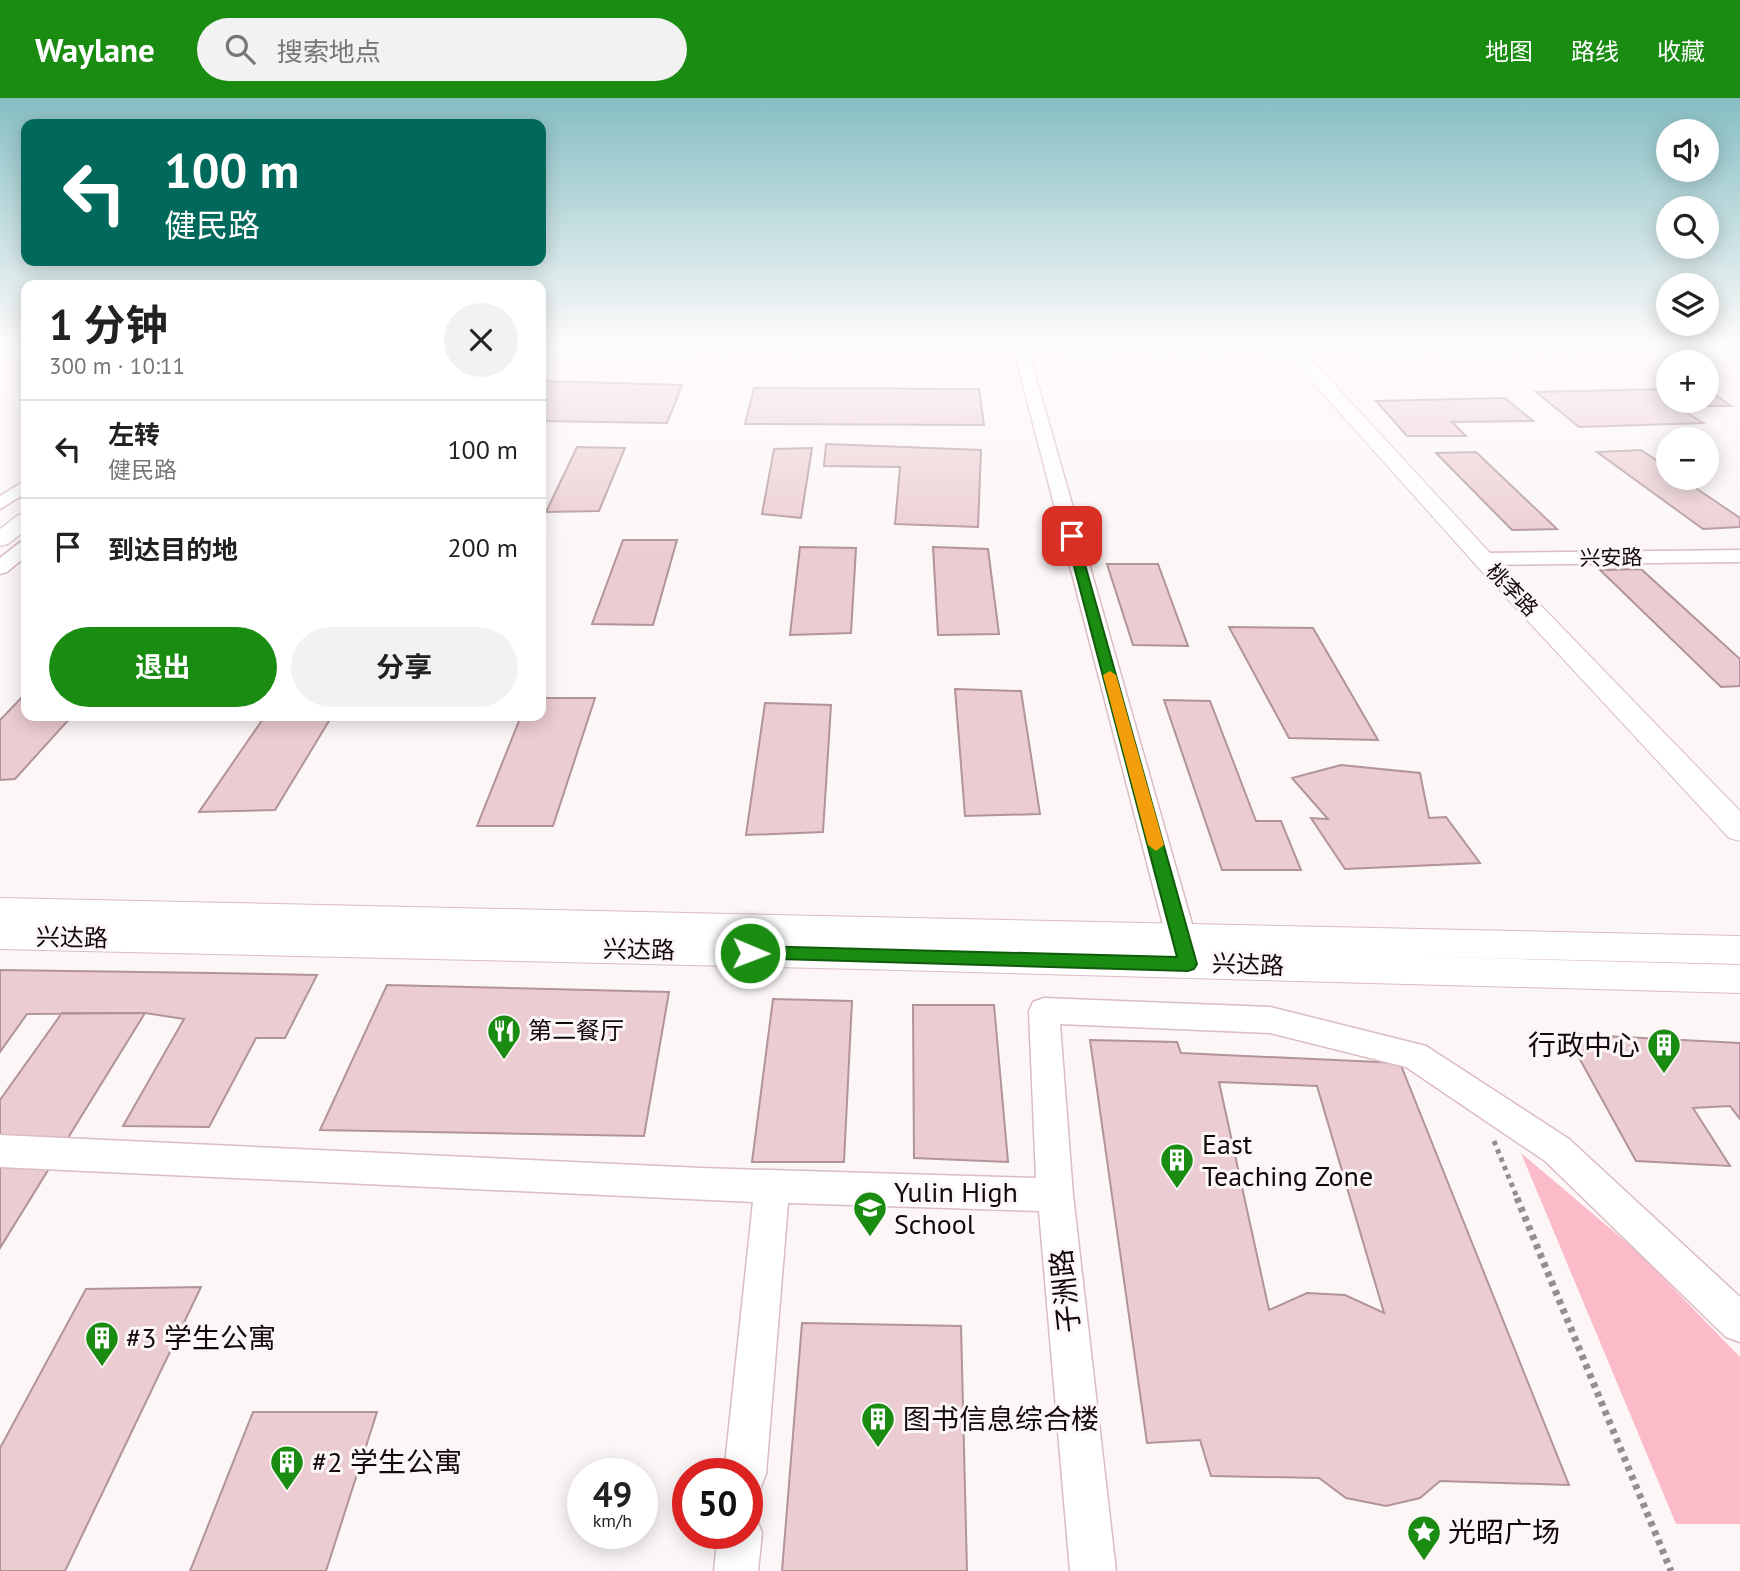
<!DOCTYPE html>
<html lang="zh">
<meta charset="utf-8">
<style>
:root{--surface:#fff;--page:#f2f2f2;--text:#222;--muted:#767676;--line:#e0e0e0;--accent:#198c11}
body{margin:0;font-family:"PT Sans","Noto Sans SC",sans-serif;background:var(--page);color:var(--text);height:100vh;display:flex;flex-direction:column;font-size:26px;white-space:nowrap}
*{box-sizing:border-box;margin:0}
p{font-size:23px;color:var(--muted)}
.icon{flex:none;width:38px;height:38px;fill:none;stroke:currentColor;stroke-width:2;stroke-linecap:round;stroke-linejoin:round}
.map{position:relative;flex:1;overflow:hidden}
.side{position:absolute;left:21px;top:182px;width:525px;height:441px;display:flex;flex-direction:column;background:var(--surface);border-radius:14px;box-shadow:0 4px 18px #0003}
.side>*{flex:none}
.banner{position:absolute;left:21px;top:21px;width:525px;height:147px;border-radius:14px;box-shadow:0 4px 18px #0003;background:#00695c;color:#fff;overflow:hidden}
.controls{position:absolute;left:1656px;top:21px;display:grid;gap:14px}
.controls a{display:grid;place-items:center;width:63px;height:63px;border-radius:50%;background:var(--surface);box-shadow:0 4px 18px #0003;font-size:35px}
.speed{position:absolute;left:567px;top:1360px;display:flex;gap:14px;font-size:35px;font-weight:700;text-align:center}
.speed>*{display:grid;place-content:center;width:91px;height:91px;border-radius:50%;background:var(--surface);box-shadow:0 4px 18px #0003;line-height:1}
.speed small{font-size:18px;font-weight:400}
.speed .limit{border:10px solid #d22;background:#fff;color:#111}
.pin{position:absolute;display:grid;place-items:center;width:60px;height:60px;color:#fff;margin:-30px;border-radius:14px;box-shadow:0 4px 10px #0006}
.me{position:absolute;width:77px;margin:-38px;rotate:91deg;stroke-linejoin:round;filter:drop-shadow(0 0 5px #0008)}
.turn{display:flex;align-items:center;gap:24px;height:147px;padding:0 28px;font-size:32px}
.turn .icon{width:91px;height:91px;stroke-width:2.5}
.turn b{display:block;font-size:49px;line-height:60px}
.round{display:grid;place-items:center;flex:none;width:74px;height:74px;border-radius:37px;background:var(--page)}
.headline{display:flex;align-items:center;justify-content:space-between;height:119px;padding:0 28px}
h1{font-size:42px;font-weight:700;line-height:52px}
.action{display:flex;gap:14px;margin-top:auto;padding:14px 28px}
.action a{flex:1;height:80px;border-radius:42px;background:var(--accent);color:#fff;font-size:28px;font-weight:700;line-height:80px;text-align:center}
.action a+a{background:var(--page);color:var(--text)}
ul{padding:0;list-style:none}
li{display:flex;align-items:center;gap:21px;height:98px;padding:0 28px;border-top:2px solid var(--line)}
li div{flex:1}
li b{display:block;font-size:26px}
li em{font-style:normal}
header{display:flex;align-items:center;gap:42px;box-sizing:border-box;height:98px;padding:0 35px;background:var(--accent);color:#fff}
header strong{font-size:33px}
nav{display:flex;gap:38px;margin-inline-start:auto;font-size:24px}
.search{width:490px;height:63px;background:var(--page);display:flex;align-items:center;gap:18px;box-sizing:border-box;padding:0 24px;border-radius:38px;color:var(--muted);font-size:26px}
.map>svg:first-child{display:block}
</style>
<header>
<strong>Waylane</strong>
<div class="search"><svg class="icon" aria-label="search" viewBox="0 0 24 24"><circle cx="10" cy="10" r="6"/><path d="M15 15l6 6"/></svg>搜索地点</div>
<nav><a>地图</a><a>路线</a><a>收藏</a></nav>
</header>
<div class="map">
<svg width="1740" height="1473" viewBox="0 0 1740 1473">
<rect width="100%" height="100%" fill="#fcf6f7"/>
<path fill="#fcbbc8" d="M 1521,1055 L 1638,1154 L 1740,1259 L 1740,1426 L 1676,1426 Z"/>
<path fill="#ebccd2" stroke="#b19499" stroke-width="2" fill-rule="evenodd" d="M 541,283 L 682,287 L 667,325 L 541,323 Z
M 754,290 L 979,291 L 984,327 L 745,326 Z
M 1706,290 L 1731,308 L 1676,308 L 1703,325 L 1579,329 L 1536,294 L 1668,291 L 1668,303 L 1706,303 Z
M 1505,300 L 1533,323 L 1452,324 L 1466,338 L 1407,338 L 1376,303 Z
M 826,346 L 981,352 L 978,429 L 895,426 L 900,369 L 824,368 Z
M 577,349 L 625,350 L 599,413 L 546,414 Z
M 812,350 L 801,420 L 762,416 L 774,351 Z
M 1641,352 L 1668,370 L 1668,380 L 1681,380 L 1740,420 L 1740,429 L 1703,431 L 1597,354 Z
M 1476,354 L 1557,431 L 1512,432 L 1436,355 Z
M 623,442 L 677,442 L 653,527 L 592,526 Z
M 800,449 L 856,450 L 851,535 L 790,537 Z
M 933,449 L 988,451 L 999,536 L 938,537 Z
M 1107,466 L 1158,466 L 1188,548 L 1133,547 Z
M 1641,471 L 1740,561 L 1740,588 L 1721,589 L 1600,472 Z
M 1229,529 L 1313,530 L 1378,642 L 1289,640 Z
M 955,591 L 1021,593 L 1040,716 L 965,718 Z
M 26,595 L 26,618 L 72,618 L 15,681 L 0,682 L 0,622 Z
M 541,600 L 595,600 L 553,728 L 477,728 L 521,618 L 541,618 Z
M 1164,602 L 1210,603 L 1256,723 L 1281,723 L 1301,772 L 1222,772 Z
M 765,605 L 831,607 L 823,734 L 746,737 Z
M 265,618 L 332,618 L 275,712 L 199,714 Z
M 1341,667 L 1420,675 L 1429,720 L 1446,719 L 1480,765 L 1345,771 L 1311,720 L 1328,721 L 1292,680 Z
M 0,872 L 213,875 L 317,877 L 285,940 L 256,940 L 209,1029 L 123,1028 L 184,921 L 145,915 L 27,916 L 0,954 Z
M 387,887 L 669,894 L 644,1038 L 320,1032 Z
M 773,901 L 852,903 L 844,1064 L 752,1064 Z
M 913,907 L 994,907 L 1008,1064 L 914,1060 Z
M 62,915 L 145,915 L 0,1150 L 0,1002 Z
M 1566,936 L 1740,945 L 1740,1021 L 1730,1008 L 1693,1010 L 1730,1068 L 1636,1063 Z
M 1090,942 L 1177,944 L 1181,955 L 1400,965 L 1569,1387 L 1440,1383 L 1420,1400 L 1386,1408 L 1346,1400 L 1319,1380 L 1211,1378 L 1200,1342 L 1147,1345 ZM 1219,984 L 1317,988 L 1384,1215 L 1345,1197 L 1307,1195 L 1269,1212 Z
M 201,1189 L 65,1473 L 0,1473 L 0,1350 L 86,1191 Z
M 802,1225 L 961,1228 L 967,1473 L 782,1473 Z
M 253,1314 L 377,1314 L 326,1473 L 190,1473 Z"/>
<g fill="none" stroke-linecap="round" stroke-linejoin="round">
<g stroke="#dabcc2" stroke-width="3">
<path id="minor" d="M 1021,248 L 1028,252 L 1202,861 L 1197,869 L 1187,872 L 1177,869 L 1172,861 L 1014,252 Z
M 26,382 L 26,395 L 0,411 L 0,398 Z
M 26,443 L 26,458 L 7,474 L 0,476 L 0,460 L 19,445 Z
M 1740,452 L 1740,464 L 1483,467 L 1473,461 L 1483,455 Z
M 1044,900 L 1270,909 L 1426,948 L 1569,1041 L 1740,1199 L 1740,1244 L 1726,1239 L 1545,1063 L 1406,969 L 1270,935 L 1060,926 L 1073,1097 L 1116,1473 L 1070,1473 L 1039,1113 L 788,1105 L 766,1376 L 760,1391 L 747,1396 L 747,1376 L 724,1376 L 753,1104 L 0,1069 L 0,1037 L 701,1070 L 1036,1080 L 1029,913 L 1033,904 Z
M 747,1416 L 756,1419 L 762,1435 L 758,1473 L 714,1473 L 718,1435 L 747,1435 Z"/>
</g>
<g stroke="#dabcc2" stroke-width="2">
<path id="major" d="M 553,247 L 1298,247 L 1485,251 L 1562,247 L 1689,247 L 1681,252 L 1485,261 L 1309,259 L 1491,456 L 1740,713 L 1740,743 L 1729,740 L 1475,466 L 1290,259 L 561,252 Z
M 26,415 L 26,432 L 8,446 L 0,448 L 0,431 L 18,417 Z
M 0,800 L 1740,838 L 1740,866 L 1404,858 L 1740,867 L 1740,895 L 861,871 L 0,851 Z"/>
</g>
<path stroke="#958d8e" stroke-width="5" stroke-dasharray="4.5 4.5" stroke-linecap="butt" d="M 1494,1043 L 1518,1102"/>
<path stroke="#958d8e" stroke-width="7" stroke-dasharray="5 5" stroke-linecap="butt" d="M 1517,1100 L 1671,1473"/>
<use href="#minor" fill="#fff" fill-rule="evenodd"/>
<use href="#major" fill="#fff" fill-rule="evenodd"/>
</g>
<linearGradient id="sky" x2="0" y2="1"><stop stop-color="#85bec3"/><stop offset="0.54" stop-color="#fefbfb"/><stop offset="1" stop-color="#fefbfb" stop-opacity="0"/></linearGradient>
<rect width="1740" height="454" fill="url(#sky)"/>
<path fill="#198c11" stroke="#105b0b" stroke-width="2" d="M 1068,436 L 1077,438 L 1197,866 L 1194,871 L 1188,873 L 744,860 L 741,855 L 744,850 L 750,848 L 1177,859 L 1066,438 Z"/>
<path fill="#f59e0b" d="M 1110,573 L 1116,577 L 1164,747 L 1156,753 L 1148,747 L 1103,577 Z"/>
<defs>
<g id="restaurant-pin" transform="scale(1.75)"><path d="M0 17L-7.5 6A9.5 9.5 0 1 1 7.5 6Z" fill="#198c11" stroke="#fcf6f7"/><path d="M-5-6h1v4h1v-4h1v4h1v-4h1v5L-1.5 .5V6h-2V.5L-5-1ZM5-6V6H3V1.5H1.5Q1.5-4 5-6Z" fill="#fff"/></g>
<g id="building-pin" transform="scale(1.75)"><path d="M0 17L-7.5 6A9.5 9.5 0 1 1 7.5 6Z" fill="#198c11" stroke="#fcf6f7"/><path d="M-4-6H4V6H1V3H-1V6H-4ZM-2.5-4.3h1.7v1.8h-1.7ZM.8-4.3h1.7v1.8H.8ZM-2.5-1h1.7V.8h-1.7ZM.8-1h1.7V.8H.8Z" fill="#fff"/></g>
<g id="school-pin" transform="scale(1.75)"><path d="M0 17L-7.5 6A9.5 9.5 0 1 1 7.5 6Z" fill="#198c11" stroke="#fcf6f7"/><path d="M0-5L7-2L0 1L-7-2ZM-4 1L0 2.5L4 1V4Q0 6-4 4Z" fill="#fff"/></g>
<g id="sight-pin" transform="scale(1.75)"><path d="M0 17L-7.5 6A9.5 9.5 0 1 1 7.5 6Z" fill="#198c11" stroke="#fcf6f7"/><path d="M0-6L1.8-2.2L6-1.7L2.9 1.2L3.7 5.4L0 3.3L-3.7 5.4L-2.9 1.2L-6-1.7L-1.8-2.2Z" fill="#fff"/></g>
</defs>
<g fill-rule="evenodd">
<use href="#restaurant-pin" x="504" y="933"/>
<use href="#building-pin" x="1664" y="947"/>
<use href="#building-pin" x="1177" y="1062"/>
<use href="#school-pin" x="870" y="1110"/>
<use href="#building-pin" x="102" y="1240"/>
<use href="#building-pin" x="878" y="1321"/>
<use href="#building-pin" x="287" y="1364"/>
<use href="#sight-pin" x="1424" y="1434"/>
</g>
<g text-anchor="middle" stroke-width="6" stroke-linejoin="round" paint-order="stroke">
<g font-size="21" fill="#13090b" stroke="#fcf6f7">
<text transform="translate(1611 460) rotate(-1)" y="7">兴安路</text>
<text transform="translate(1512 492) rotate(46)" y="7">桃李路</text>
</g>
<g font-size="24" fill="#13090b" stroke="#fcf6f7">
<text transform="translate(72 840) rotate(1)" y="8">兴达路</text>
<text transform="translate(639 852) rotate(1)" y="8">兴达路</text>
<text transform="translate(1248 867) rotate(2)" y="8">兴达路</text>
</g>
<g font-size="24" fill="#13090b" stroke="#fcf6f7" text-anchor="start">
<text x="528" y="941">第二餐厅</text>
</g>
<g font-size="28" fill="#13090b" stroke="#fcf6f7" text-anchor="start">
<text x="1640" y="957" text-anchor="end">行政中心</text>
<text x="1202" y="1056">East<tspan x="1202" dy="32">Teaching Zone</tspan></text>
<text x="894" y="1104">Yulin High<tspan x="894" dy="32">School</tspan></text>
<text x="126" y="1250">#3 学生公寓</text>
<text x="903" y="1331">图书信息综合楼</text>
<text x="312" y="1374">#2 学生公寓</text>
<text x="1448" y="1444">光昭广场</text>
</g>
<g font-size="28" fill="#13090b" stroke="#fcf6f7">
<text transform="translate(1065 1193) rotate(-96)" y="10">子洲路</text>
</g>
</g>
</svg>
<div class="controls">
<a><svg class="icon" aria-label="sound" viewBox="0 0 24 24"><path d="M4 9h4l5-4v14l-5-4H4zM17 9q2 3 0 6"/></svg></a>
<a><svg class="icon" aria-label="search" viewBox="0 0 24 24"><circle cx="10" cy="10" r="6"/><path d="M15 15l6 6"/></svg></a>
<a><svg class="icon" aria-label="layers" viewBox="0 0 24 24"><path d="M12 4l9 5-9 5-9-5zM3 14l9 5 9-5"/></svg></a>
<a>+</a>
<a>−</a>
</div>
<div class="speed"><div>49<small>km/h</small></div><div class="limit">50</div></div>
<div class="pin" style="left:1072px;top:438px;background:#d93025"><svg class="icon" aria-label="arrive" viewBox="0 0 24 24"><path d="M6 21V4h12l-3 4 3 4H6"/></svg></div>
<svg class="me" style="left:750px;top:855px" viewBox="-20 -20 40 40"><circle r="17" fill="#198c11" stroke="#fff" stroke-width="3"/><path d="M0-11L8 9 0 5-8 9z" fill="#fff"/></svg>
<div class="banner">
<div class="turn"><svg class="icon" aria-label="left" viewBox="0 0 24 24"><path d="M17 20v-9H6M10 6l-5 5 5 5"/></svg><div><b>100 m</b>健民路</div></div>
</div>
<section class="side">
<div class="headline"><div><h1>1 分钟</h1><p>300 m · 10:11</p></div><a class="round"><svg class="icon" aria-label="close" viewBox="0 0 24 24"><path d="M6 6l12 12M18 6L6 18"/></svg></a></div>
<ul>
<li><svg class="icon" aria-label="left" viewBox="0 0 24 24"><path d="M17 20v-9H6M10 6l-5 5 5 5"/></svg><div><b>左转</b><p>健民路</p></div><em>100 m</em></li>
<li><svg class="icon" aria-label="arrive" viewBox="0 0 24 24"><path d="M6 21V4h12l-3 4 3 4H6"/></svg><div><b>到达目的地</b></div><em>200 m</em></li>
</ul>
<div class="action"><a>退出</a><a>分享</a></div>
</section>
</div>
